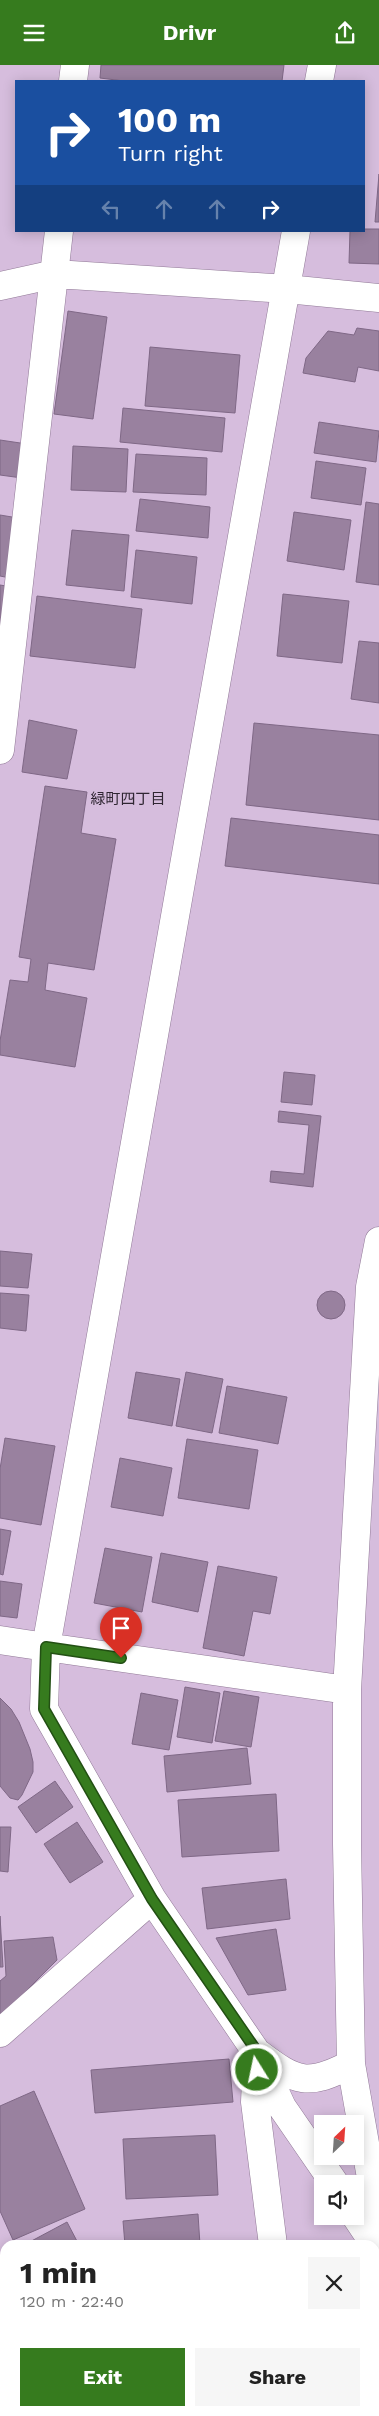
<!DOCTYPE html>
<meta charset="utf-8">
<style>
:root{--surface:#fff;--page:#f6f6f6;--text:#222;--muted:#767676;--accent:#367b1e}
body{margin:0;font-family:"Work Sans","Noto Sans JP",sans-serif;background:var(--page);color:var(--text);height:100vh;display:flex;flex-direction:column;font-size:19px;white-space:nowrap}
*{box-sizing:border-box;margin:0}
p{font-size:16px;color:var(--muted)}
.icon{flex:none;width:28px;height:28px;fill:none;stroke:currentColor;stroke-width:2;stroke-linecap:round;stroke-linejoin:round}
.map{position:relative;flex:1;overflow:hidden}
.panel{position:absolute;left:0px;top:2175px;width:380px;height:176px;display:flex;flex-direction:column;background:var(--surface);border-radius:15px 15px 0 0;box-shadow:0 2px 12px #0003}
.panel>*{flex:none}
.hud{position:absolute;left:15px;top:15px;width:350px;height:152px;border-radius:0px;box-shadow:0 2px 12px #0003;background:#1a4fa0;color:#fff;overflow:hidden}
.needle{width:32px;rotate:25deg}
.fabs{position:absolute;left:314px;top:2050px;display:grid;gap:10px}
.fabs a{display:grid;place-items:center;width:50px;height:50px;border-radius:0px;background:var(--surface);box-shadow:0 2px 12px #0003;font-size:25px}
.pin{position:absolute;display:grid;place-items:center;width:42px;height:42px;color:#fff;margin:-51px -21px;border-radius:50% 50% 50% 0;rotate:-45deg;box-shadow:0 0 5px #0007}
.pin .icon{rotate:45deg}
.me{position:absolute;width:55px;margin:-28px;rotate:350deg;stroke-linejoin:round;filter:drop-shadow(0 0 4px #0008)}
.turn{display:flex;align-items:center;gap:18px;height:105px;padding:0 20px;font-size:22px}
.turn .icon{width:65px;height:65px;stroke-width:2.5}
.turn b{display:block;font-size:35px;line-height:42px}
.lanes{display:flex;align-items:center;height:48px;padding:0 20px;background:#0003;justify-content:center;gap:25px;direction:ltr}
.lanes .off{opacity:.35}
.round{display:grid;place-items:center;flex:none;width:52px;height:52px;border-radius:0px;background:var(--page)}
.summary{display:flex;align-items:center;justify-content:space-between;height:85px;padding:0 20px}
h1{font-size:30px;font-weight:700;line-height:38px}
.primary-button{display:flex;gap:10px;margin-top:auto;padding:10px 20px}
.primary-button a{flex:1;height:58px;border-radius:0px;background:var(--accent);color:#fff;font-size:20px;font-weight:700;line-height:58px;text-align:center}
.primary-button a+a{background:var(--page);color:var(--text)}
header{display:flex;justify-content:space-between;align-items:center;height:65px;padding:0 20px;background:var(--accent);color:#fff;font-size:22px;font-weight:700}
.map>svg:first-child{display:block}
</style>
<header><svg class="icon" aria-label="menu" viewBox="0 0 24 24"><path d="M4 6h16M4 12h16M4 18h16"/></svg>Drivr<svg class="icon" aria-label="share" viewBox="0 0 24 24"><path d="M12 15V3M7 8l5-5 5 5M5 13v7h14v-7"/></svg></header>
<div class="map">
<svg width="379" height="2351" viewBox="0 0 379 2351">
<rect width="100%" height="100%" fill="#d6bddd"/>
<path fill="#99819f" stroke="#7f6886" d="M 101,0 L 284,0 L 282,16 L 124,16 L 100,13 Z
M 379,109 L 379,157 L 375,157 Z
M 364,164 L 379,164 L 379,199 L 349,198 L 350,166 L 364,166 Z
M 68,246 L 107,252 L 93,354 L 54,349 Z
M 357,263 L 379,266 L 379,306 L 358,302 L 355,317 L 303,308 L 306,293 L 328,266 L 354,270 Z
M 150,282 L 240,290 L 235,348 L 145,341 Z
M 123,343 L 225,353 L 222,387 L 120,377 Z
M 319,357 L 379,366 L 376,397 L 314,388 Z
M 0,375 L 27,379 L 22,413 L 0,410 Z
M 73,381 L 128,384 L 126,427 L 71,425 Z
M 136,389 L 207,393 L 206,430 L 133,427 Z
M 316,396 L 366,403 L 361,440 L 311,433 Z
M 140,434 L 210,442 L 208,473 L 136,466 Z
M 366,437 L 379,439 L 379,520 L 356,517 Z
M 294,447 L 351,455 L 344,505 L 287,496 Z
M 0,450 L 18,453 L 10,513 L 0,511 Z
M 72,465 L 129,470 L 124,526 L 66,520 Z
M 136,485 L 197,492 L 192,539 L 131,532 Z
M 0,520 L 6,521 L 0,590 Z
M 283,529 L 349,536 L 342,598 L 277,591 Z
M 37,531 L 142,544 L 135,603 L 30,591 Z
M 359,576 L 379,578 L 379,638 L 351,634 Z
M 29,655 L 77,665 L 67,714 L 22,707 Z
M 254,658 L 379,670 L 379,755 L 246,740 Z
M 45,721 L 87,727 L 81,768 L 116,774 L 94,905 L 48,898 L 45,925 L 87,933 L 75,1002 L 0,990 L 0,976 L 10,915 L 28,917 L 31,894 L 19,892 Z
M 231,753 L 379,770 L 379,819 L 225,801 Z
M 284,1007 L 315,1010 L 312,1040 L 281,1037 Z
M 279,1046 L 321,1051 L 313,1122 L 270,1117 L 271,1106 L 304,1109 L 309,1060 L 278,1057 Z
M 0,1186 L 32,1189 L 28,1223 L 0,1221 Z
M317 1240a14 14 0 1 1 28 0a14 14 0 1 1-28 0Z
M 0,1228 L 29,1230 L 26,1266 L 0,1263 Z
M 136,1307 L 180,1314 L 172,1361 L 128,1353 Z
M 186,1307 L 223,1314 L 212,1368 L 176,1361 Z
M 227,1321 L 287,1332 L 278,1379 L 219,1368 Z
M 5,1373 L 55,1381 L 41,1460 L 0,1453 L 0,1404 Z
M 187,1374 L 258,1385 L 249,1444 L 178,1433 Z
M 120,1393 L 172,1403 L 163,1451 L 111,1442 Z
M 0,1464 L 11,1466 L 3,1510 L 0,1509 Z
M 105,1483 L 152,1492 L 142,1547 L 94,1538 Z
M 161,1488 L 208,1497 L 198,1547 L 152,1537 Z
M 218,1501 L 277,1512 L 270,1549 L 253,1546 L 244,1591 L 203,1583 Z
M 0,1516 L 22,1519 L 17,1553 L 0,1551 Z
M 185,1622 L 220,1628 L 212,1678 L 177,1672 Z
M 224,1626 L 259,1632 L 251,1682 L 215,1676 Z
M 141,1628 L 178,1635 L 169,1685 L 132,1679 Z
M 0,1633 L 11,1644 L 19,1657 L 30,1684 L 33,1697 L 33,1707 L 22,1730 L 18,1735 L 10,1733 L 0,1721 Z
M 247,1683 L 251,1719 L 167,1727 L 164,1691 Z
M 55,1716 L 73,1742 L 36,1768 L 18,1742 Z
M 276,1729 L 279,1786 L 182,1792 L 178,1735 Z
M 77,1757 L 103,1797 L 70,1818 L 44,1779 Z
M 0,1762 L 11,1762 L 8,1807 L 0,1806 Z
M 286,1814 L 290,1854 L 207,1864 L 202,1823 Z
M 0,1851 L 3,1902 L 0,1902 Z
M 276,1864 L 286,1925 L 248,1930 L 216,1873 Z
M 53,1872 L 57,1895 L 0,1952 L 0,1916 L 6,1911 L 4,1876 Z
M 229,1994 L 233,2037 L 95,2048 L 91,2005 Z
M 34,2026 L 85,2144 L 13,2175 L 0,2146 L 0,2041 Z
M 215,2070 L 218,2130 L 126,2134 L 123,2074 Z
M 198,2149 L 200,2180 L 125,2180 L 123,2156 Z
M 67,2157 L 79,2180 L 24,2180 Z
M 0,2216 L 5,2222 L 5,2227 L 0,2231 Z
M 375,2310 L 379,2310 L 379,2351 L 330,2351 L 329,2346 L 375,2346 Z
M 27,2346 L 53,2346 L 56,2351 L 21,2351 Z
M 64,2346 L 141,2346 L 141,2347 L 136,2351 L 67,2351 Z
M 157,2346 L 198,2346 L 199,2351 L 158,2351 Z
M 207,2346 L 273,2346 L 273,2351 L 207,2351 Z"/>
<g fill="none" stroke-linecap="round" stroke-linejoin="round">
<g stroke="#917997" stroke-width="29">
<path id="minor" d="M 73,16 L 75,0
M 319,16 L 322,0
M 296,166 L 46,1582 L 347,1625
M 0,221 L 55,209 L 287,224 L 379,233
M 0,685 L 59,166
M 379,1176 L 370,1222 L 347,1625 L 347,1779 L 351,1999 L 379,2158
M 0,1575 L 46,1582 L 44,1644 L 152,1834 L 257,1988 L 282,2042 L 335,2119
M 0,1968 L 152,1834
M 259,1989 C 296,2017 308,2022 351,1999
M 257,1992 L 255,2037 L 273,2180
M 355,2150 L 375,2180
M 292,2346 L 292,2351"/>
</g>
<use href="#minor" stroke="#fff" stroke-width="28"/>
</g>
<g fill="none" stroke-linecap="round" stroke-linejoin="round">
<g stroke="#235014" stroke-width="12">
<path id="route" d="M 121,1593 L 46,1582 L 44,1644 L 152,1834 L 258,1988 L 257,2005"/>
</g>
<use href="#route" stroke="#367b1e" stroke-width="9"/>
</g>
<g text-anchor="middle" stroke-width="4.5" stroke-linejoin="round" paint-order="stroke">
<g font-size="15" fill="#2f2632" stroke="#d6bddd">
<text x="128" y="739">緑町四丁目</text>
</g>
</g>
</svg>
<div class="fabs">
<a><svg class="needle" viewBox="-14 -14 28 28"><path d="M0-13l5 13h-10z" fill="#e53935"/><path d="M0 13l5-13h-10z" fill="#767676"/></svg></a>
<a><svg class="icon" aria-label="sound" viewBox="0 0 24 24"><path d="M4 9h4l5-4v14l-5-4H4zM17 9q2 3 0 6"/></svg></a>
</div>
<div class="pin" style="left:121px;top:1593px;background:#d93025"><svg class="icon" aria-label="arrive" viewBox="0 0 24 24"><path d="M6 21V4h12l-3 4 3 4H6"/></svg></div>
<svg class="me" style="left:257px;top:2005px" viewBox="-20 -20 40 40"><circle r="17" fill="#367b1e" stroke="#fff" stroke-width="3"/><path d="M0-11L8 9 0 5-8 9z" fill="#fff"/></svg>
<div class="hud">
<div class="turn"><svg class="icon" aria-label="right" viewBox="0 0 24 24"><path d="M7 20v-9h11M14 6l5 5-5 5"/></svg><div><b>100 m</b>Turn right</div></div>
<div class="lanes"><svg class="icon off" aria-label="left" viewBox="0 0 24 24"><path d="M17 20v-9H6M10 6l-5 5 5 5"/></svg><svg class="icon off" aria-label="ahead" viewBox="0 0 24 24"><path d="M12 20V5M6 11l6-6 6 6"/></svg><svg class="icon off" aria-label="ahead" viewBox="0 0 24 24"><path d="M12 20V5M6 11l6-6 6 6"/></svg><svg class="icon" aria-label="right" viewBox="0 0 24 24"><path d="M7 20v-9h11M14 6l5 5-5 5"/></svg></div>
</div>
<section class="panel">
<div class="summary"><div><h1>1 min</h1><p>120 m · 22:40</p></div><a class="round"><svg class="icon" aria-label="close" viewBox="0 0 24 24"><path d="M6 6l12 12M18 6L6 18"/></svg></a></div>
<div class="primary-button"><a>Exit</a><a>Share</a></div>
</section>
</div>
